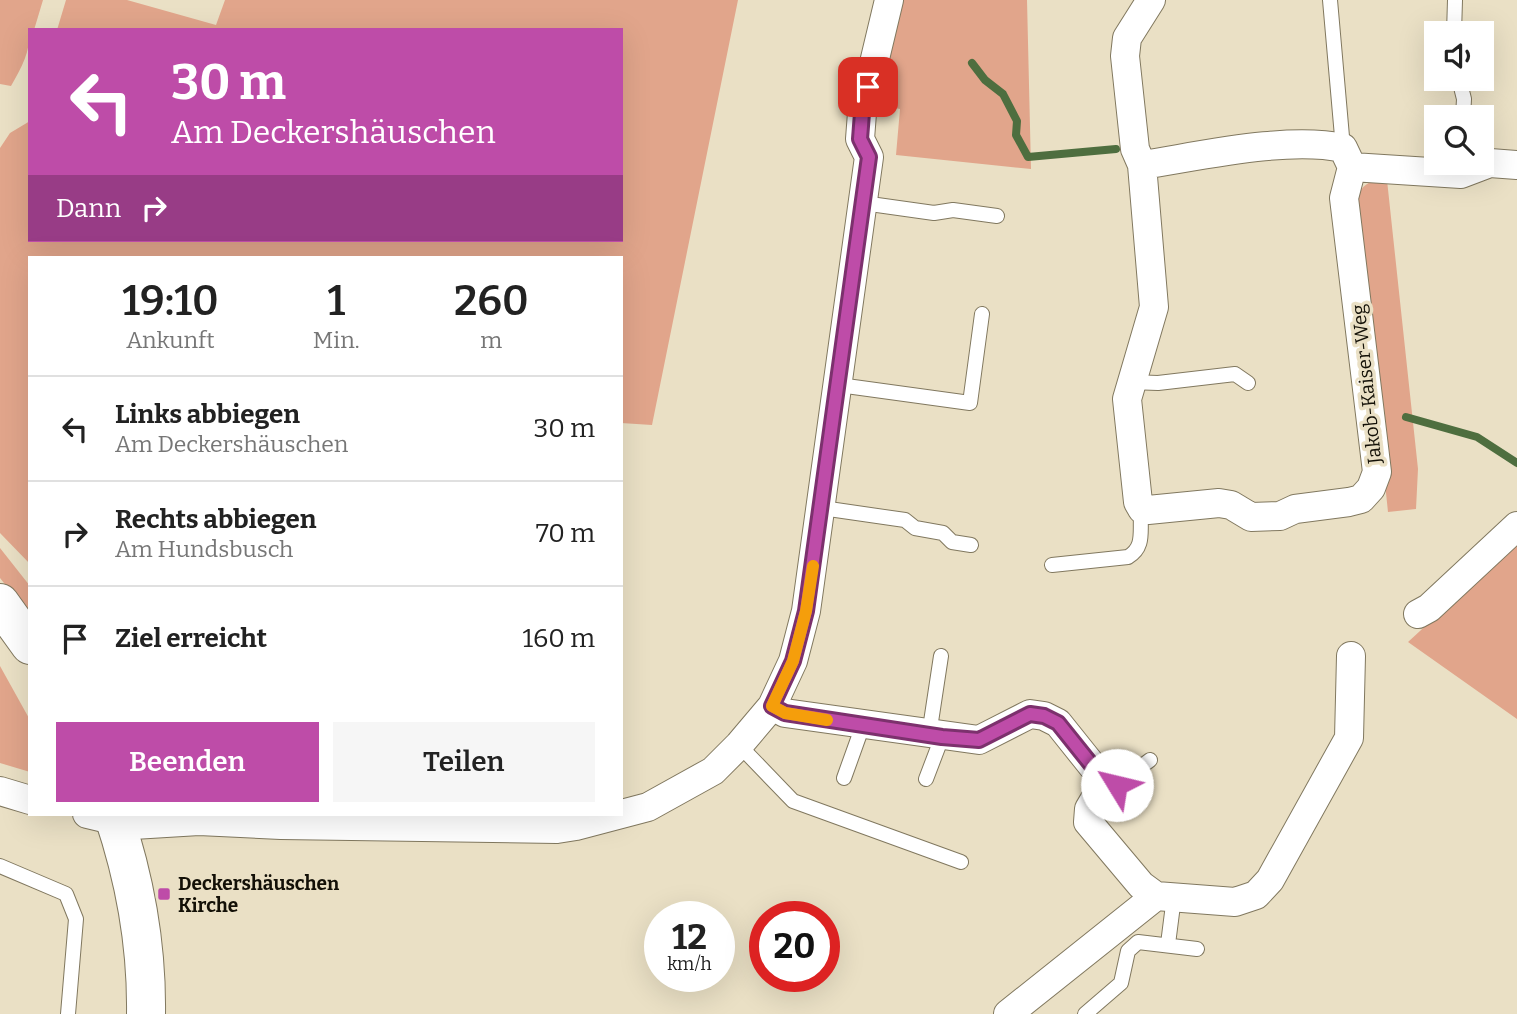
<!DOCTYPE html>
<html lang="de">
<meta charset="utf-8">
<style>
:root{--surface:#fff;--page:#f6f6f6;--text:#222;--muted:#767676;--line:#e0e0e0;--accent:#be4ca8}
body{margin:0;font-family:Bitter,serif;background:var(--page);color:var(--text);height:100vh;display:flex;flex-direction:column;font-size:26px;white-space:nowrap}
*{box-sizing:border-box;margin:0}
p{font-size:23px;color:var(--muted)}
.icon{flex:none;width:38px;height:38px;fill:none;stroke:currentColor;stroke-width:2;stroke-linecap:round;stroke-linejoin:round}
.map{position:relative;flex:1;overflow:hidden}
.panel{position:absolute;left:28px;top:256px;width:595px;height:560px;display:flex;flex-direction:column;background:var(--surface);border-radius:0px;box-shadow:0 7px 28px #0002}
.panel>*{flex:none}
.hud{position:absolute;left:28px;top:28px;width:595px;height:214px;border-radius:0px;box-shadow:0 7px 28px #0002;background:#be4ca8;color:#fff;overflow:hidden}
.buttons{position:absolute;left:1424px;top:21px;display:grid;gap:14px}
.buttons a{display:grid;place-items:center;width:70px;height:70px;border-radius:0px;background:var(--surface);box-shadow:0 7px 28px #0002;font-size:35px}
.speed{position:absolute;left:644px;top:901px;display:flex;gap:14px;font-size:35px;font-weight:700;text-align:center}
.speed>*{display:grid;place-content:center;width:91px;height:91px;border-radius:50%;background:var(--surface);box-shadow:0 7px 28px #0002;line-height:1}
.speed small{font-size:18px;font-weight:400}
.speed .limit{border:10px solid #d22;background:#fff;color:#111}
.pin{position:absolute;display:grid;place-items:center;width:60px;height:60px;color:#fff;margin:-30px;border-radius:14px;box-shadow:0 4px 10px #0006}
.me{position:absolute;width:77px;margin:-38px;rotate:306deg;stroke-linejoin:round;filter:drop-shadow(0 0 5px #0008)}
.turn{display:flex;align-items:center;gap:24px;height:147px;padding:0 28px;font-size:32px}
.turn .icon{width:91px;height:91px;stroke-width:2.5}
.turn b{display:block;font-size:49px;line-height:60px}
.then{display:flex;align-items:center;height:66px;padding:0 28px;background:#0003;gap:14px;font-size:26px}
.eta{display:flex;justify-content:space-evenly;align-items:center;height:119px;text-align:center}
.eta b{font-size:42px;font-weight:600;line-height:49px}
.primary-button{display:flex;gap:14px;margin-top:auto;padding:14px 28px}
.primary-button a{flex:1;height:80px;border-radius:0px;background:var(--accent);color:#fff;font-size:28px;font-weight:600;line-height:80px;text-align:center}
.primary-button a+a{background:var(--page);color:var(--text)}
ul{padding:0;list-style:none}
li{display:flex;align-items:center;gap:21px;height:105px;padding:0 28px;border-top:2px solid var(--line)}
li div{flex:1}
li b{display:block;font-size:26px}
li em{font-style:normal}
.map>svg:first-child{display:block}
</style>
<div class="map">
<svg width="1517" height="1014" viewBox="0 0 1517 1014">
<rect width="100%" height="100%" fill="#eae0c5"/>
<path fill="#e1a58b" d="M 0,0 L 43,0 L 34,30 L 30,30 C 30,52 22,67 11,86 L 0,84 Z
M 66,0 L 127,0 L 216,25 L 225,0 L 738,0 L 652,425 L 621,423 L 621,257 L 30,257 L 30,564 L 0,533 L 0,148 L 10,133 L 30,121 L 30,240 L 621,240 L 621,30 L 57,30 Z
M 901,0 L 1027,0 L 1031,169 L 896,155 L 900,109 L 874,104 Z
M 1374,180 L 1387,180 L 1418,469 L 1416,509 L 1388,512 L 1356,204 C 1358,191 1362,186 1374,180 Z
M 1517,542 L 1517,719 L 1408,642 Z
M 0,548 L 30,586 L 30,616 L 0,578 Z
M 0,666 L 30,720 L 30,772 L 0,763 Z"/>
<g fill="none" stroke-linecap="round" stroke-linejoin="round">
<path stroke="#4e6e3f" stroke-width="8" d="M 972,63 L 985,80 L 1003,94 L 1017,121 L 1016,135 L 1028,157 L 1116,149
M 1406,417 L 1477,437 L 1517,463"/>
<g stroke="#81785f" stroke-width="16">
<path id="lane" d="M 1330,0 L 1343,148
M 1454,33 L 1455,0
M 1459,79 L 1464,99 L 1463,117
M 863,203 L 934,213 L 953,210 L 997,216
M 1130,382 L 1158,383 L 1235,374 L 1248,383
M 839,385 L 970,403 L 982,314
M 822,508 L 905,520 L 915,528 L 943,533 L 952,542 L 971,545
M 1052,565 L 1128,557 C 1147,546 1138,527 1142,509
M 929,735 L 941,656
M 739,745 L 793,801 L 961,862
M 844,778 L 863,725
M 926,779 L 942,737
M 1102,787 L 1117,785 L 1150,760
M 0,866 L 66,894 L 76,919 L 68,1014
M 1168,944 L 1174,897
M 1085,1014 L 1121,983 L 1128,951 L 1138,942 L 1197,949"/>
</g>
<g stroke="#81785f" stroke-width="30">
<path id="street" d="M 1142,165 L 1154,307 L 1127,399 L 1138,502 L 1142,509 L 1148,510 L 1219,503 L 1231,505 L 1251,517 L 1280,516 L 1295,509 L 1349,502 L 1361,499 L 1371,488 L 1377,472 L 1344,198 L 1352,167 L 1343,148 C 1287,136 1201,156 1142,165 L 1135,149 L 1125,56 L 1127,38 L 1151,0
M 1352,167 L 1461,174 L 1490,163 L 1517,165
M 1418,614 L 1429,608 L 1517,526
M 772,706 L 785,713 L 979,740 L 1030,714 L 1044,716 L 1058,723 L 1098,773 L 1102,787 L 1089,809 L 1088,822 L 1141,885 L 1156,896 L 1235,902 L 1256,895 L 1270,880 L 1349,738 L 1351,656
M 0,791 L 30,800
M 87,814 L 133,825 L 199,821 L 281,825 L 557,829 L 576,826 L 648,807 L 713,771 L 739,745 L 772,706 L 793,661 L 806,611 L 869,157 L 860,139 L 862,113 L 889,0
M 1008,1014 L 1156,896"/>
</g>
<g stroke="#81785f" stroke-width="40">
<path id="secondary" d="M 0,603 L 30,645
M 113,814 C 135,879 147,945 146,1014"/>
</g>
<use href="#lane" stroke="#fff" stroke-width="14"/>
<use href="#street" stroke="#fff" stroke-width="28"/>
<use href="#secondary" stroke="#fff" stroke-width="38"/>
</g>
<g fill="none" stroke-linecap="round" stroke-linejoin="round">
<g stroke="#7c316d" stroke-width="18">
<path id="route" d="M 868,87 L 862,113 L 860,139 L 869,157 L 806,611 L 793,661 L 772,706 L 785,713 L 942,737 L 979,740 L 1030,714 L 1044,716 L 1058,723 L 1098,773 L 1101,787 L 1117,785"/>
</g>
<use href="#route" stroke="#be4ca8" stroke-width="12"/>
<path stroke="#f59e0b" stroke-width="12" d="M 813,566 L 806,611 L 793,661 L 772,706 L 785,713 L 827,720"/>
</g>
<rect fill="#be4ca8" stroke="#eae0c5" stroke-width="2.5" x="157" y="887" width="14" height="14" rx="3.5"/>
<g text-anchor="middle" stroke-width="7" stroke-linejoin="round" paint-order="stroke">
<g font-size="19" fill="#131007" stroke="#eae0c5">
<text transform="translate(1366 384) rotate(-96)" y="7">Jakob-Kaiser-Weg</text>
</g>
<g font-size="19" font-weight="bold" fill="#131007" stroke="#eae0c5" text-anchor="start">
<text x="178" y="890">Deckershäuschen<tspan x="178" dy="22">Kirche</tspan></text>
</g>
</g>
</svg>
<div class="buttons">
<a><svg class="icon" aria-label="sound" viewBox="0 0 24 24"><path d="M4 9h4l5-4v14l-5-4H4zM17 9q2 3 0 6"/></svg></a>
<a><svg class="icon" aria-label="search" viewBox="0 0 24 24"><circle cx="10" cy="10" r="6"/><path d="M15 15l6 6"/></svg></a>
</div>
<div class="speed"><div>12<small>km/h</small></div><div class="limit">20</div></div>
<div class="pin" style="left:868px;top:87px;background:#d93025"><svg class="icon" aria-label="arrive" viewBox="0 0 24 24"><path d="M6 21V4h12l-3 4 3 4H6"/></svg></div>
<svg class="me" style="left:1117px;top:785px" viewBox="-20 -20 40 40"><circle r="19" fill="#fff"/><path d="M0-13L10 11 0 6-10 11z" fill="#be4ca8"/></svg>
<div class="hud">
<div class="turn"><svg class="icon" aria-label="left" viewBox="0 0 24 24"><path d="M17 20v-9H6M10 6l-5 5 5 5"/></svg><div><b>30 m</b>Am Deckershäuschen</div></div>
<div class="then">Dann<svg class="icon" aria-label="right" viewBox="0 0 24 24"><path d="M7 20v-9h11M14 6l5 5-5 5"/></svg></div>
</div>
<section class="panel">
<div class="eta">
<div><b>19:10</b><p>Ankunft</p></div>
<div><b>1</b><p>Min.</p></div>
<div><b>260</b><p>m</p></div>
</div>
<ul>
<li><svg class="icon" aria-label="left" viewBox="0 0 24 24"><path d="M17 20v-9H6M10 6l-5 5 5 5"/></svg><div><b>Links abbiegen</b><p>Am Deckershäuschen</p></div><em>30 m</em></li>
<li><svg class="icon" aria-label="right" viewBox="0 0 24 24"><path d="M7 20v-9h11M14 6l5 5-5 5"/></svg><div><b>Rechts abbiegen</b><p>Am Hundsbusch</p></div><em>70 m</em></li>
<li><svg class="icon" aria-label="arrive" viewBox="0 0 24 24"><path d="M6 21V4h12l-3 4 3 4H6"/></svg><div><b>Ziel erreicht</b></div><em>160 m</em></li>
</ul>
<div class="primary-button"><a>Beenden</a><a>Teilen</a></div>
</section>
</div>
